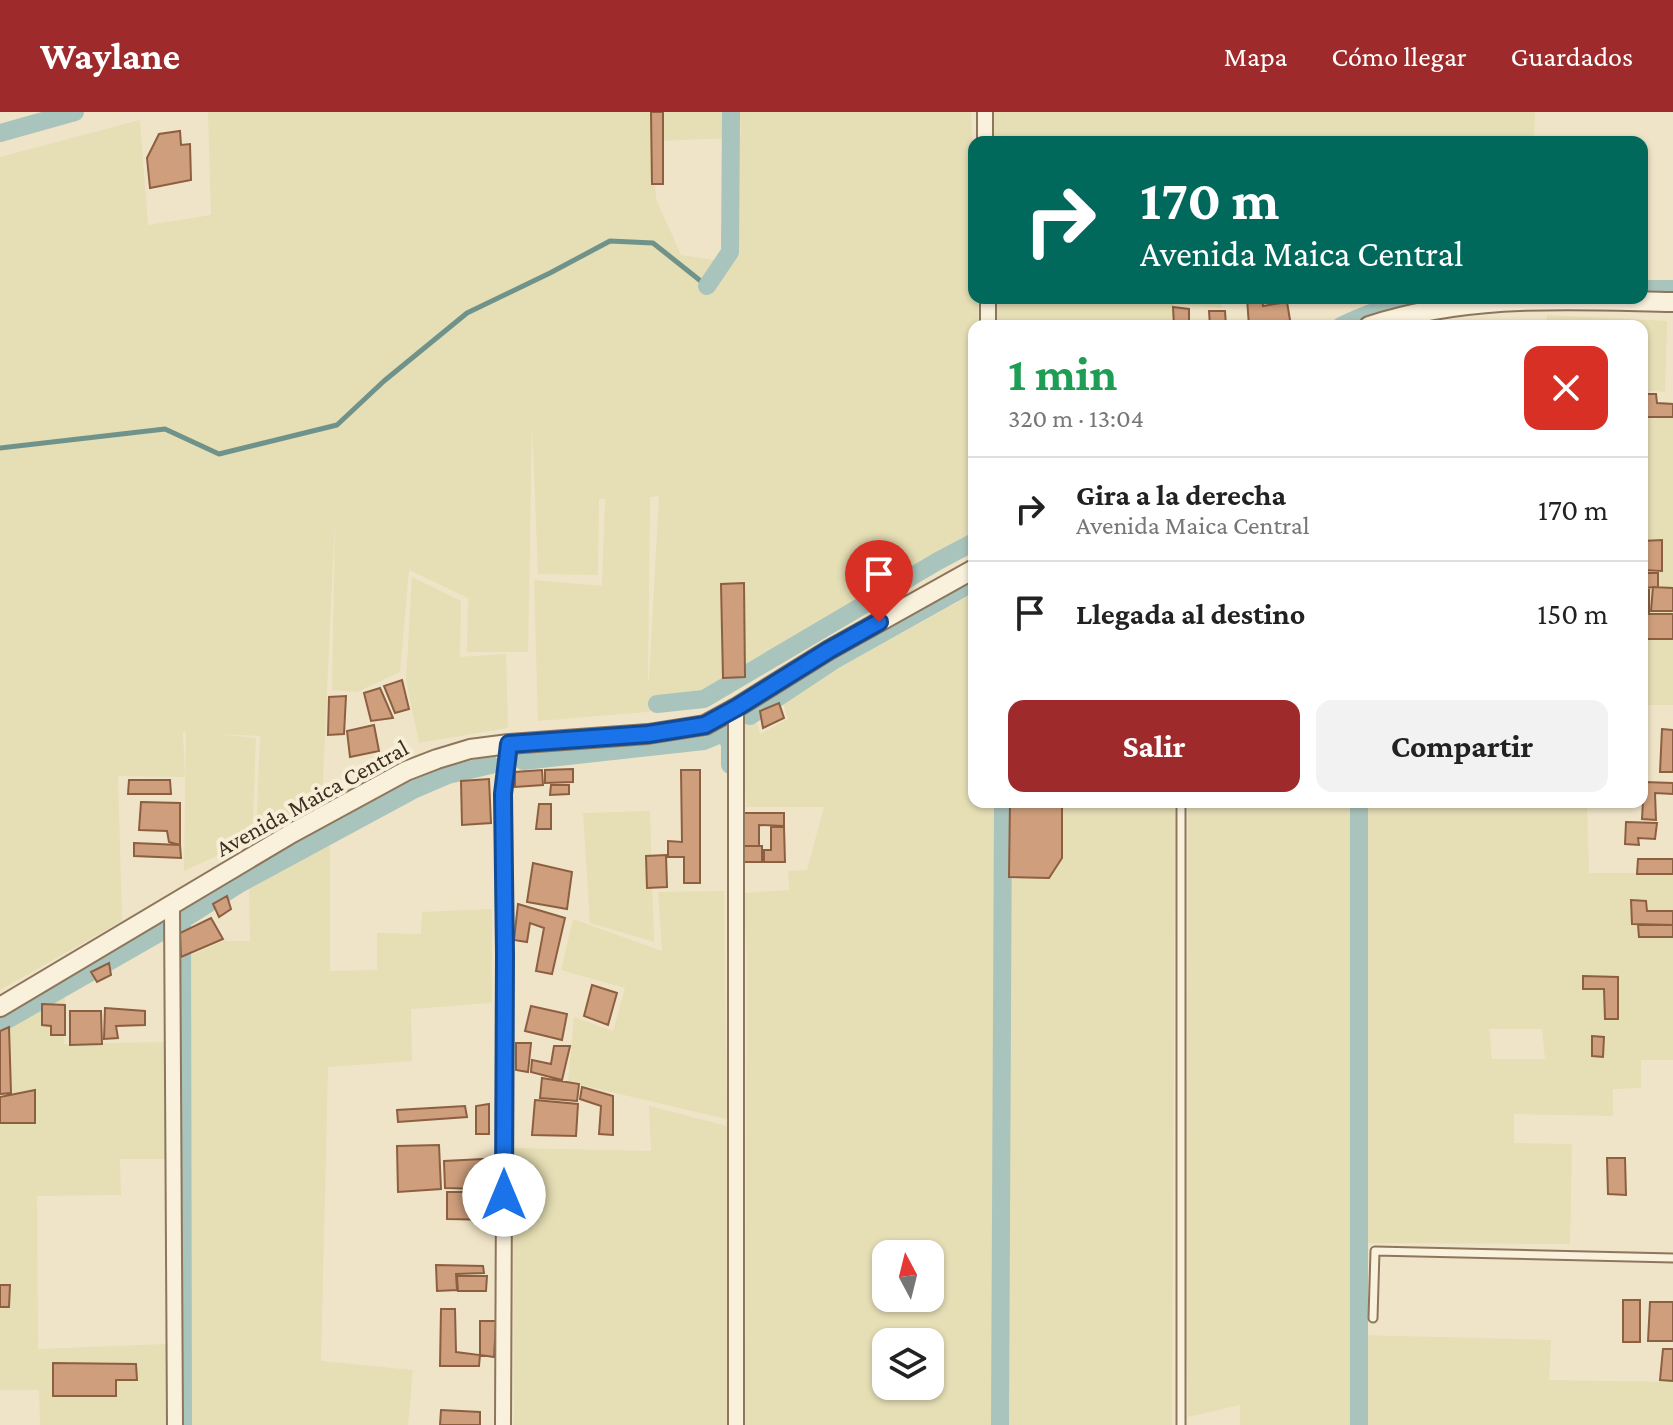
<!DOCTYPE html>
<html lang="es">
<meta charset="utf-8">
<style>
:root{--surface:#fff;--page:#f2f2f2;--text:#222;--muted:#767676;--line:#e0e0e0;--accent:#9e2a2b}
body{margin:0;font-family:"Crimson Pro",serif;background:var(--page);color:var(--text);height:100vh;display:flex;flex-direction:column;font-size:30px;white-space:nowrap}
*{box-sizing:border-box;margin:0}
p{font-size:26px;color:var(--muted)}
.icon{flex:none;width:44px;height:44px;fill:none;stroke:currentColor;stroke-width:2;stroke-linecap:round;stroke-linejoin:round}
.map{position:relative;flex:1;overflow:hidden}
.sheet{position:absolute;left:968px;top:208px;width:680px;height:488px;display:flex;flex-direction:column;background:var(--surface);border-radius:16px;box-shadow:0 2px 6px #0004}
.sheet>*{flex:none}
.top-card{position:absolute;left:968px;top:24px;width:680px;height:168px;border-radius:16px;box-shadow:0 2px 6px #0004;background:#00695c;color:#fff;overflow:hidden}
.needle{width:52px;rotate:353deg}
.fabs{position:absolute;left:872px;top:1128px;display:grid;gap:16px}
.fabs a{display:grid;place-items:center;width:72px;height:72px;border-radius:16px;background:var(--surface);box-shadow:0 2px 6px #0004;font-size:40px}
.pin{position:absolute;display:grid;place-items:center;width:68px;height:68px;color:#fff;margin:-82px -34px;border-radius:50% 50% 50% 0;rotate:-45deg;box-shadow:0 0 8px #0007}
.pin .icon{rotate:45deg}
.me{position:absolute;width:88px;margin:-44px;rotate:0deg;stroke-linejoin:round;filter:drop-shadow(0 0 6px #0008)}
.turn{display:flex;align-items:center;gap:28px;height:168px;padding:0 40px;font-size:36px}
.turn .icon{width:104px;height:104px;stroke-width:2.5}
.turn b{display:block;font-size:56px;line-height:68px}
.round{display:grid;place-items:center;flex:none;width:84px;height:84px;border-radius:16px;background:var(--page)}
.summary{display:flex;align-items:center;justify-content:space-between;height:136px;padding:0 40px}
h1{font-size:48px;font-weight:700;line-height:60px;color:#1e9e55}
.action{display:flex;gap:16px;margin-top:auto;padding:16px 40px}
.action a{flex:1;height:92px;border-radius:16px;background:var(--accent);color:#fff;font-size:32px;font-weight:700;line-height:92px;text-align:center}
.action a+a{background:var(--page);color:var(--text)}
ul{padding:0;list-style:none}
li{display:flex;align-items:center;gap:24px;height:104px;padding:0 40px;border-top:2px solid var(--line)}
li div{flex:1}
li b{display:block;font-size:30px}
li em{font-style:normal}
header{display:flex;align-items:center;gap:48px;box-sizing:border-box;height:112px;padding:0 40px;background:var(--accent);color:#fff}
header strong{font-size:38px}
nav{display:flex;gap:44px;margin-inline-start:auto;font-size:28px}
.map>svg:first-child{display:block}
</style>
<header>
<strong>Waylane</strong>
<nav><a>Mapa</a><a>Cómo llegar</a><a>Guardados</a></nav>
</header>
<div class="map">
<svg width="1673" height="1313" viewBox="0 0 1673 1313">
<rect width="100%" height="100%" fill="#f0e4c8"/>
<path fill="#e6deb5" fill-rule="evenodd" d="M 208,0 L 651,0 L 656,87 L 681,143 L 727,150 L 731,26 L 659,29 L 658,0 L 730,0 L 732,26 L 741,21 L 739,0 L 971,0 L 974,74 L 974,186 L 978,186 L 979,214 L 974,214 L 974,422 L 714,588 L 647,600 L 538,609 L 534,468 L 602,474 L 605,387 L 599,387 L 598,463 L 538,462 L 532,312 L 528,540 L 467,540 L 468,486 L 409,458 L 400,560 L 357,580 L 332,578 L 335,406 L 322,689 L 256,726 L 260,624 L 217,622 L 256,626 L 252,728 L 184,759 L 186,620 L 183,620 L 185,665 L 118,664 L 122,809 L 0,878 L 0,45 L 140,8 L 148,113 L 211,103 ZM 659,384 L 649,568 L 648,569 L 650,385 Z
M 993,0 L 1535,0 L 1534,30 L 994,30 Z
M 996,186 L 1220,186 L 1222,196 L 1174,192 L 1174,214 L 997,214 Z
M 1547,203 L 1667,209 L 1665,280 L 1642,278 L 1642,214 L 1547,214 Z
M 1642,290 L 1673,290 L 1673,593 L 1643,593 L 1642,622 Z
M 412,465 L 461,489 L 460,545 L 506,542 L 508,616 L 419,631 L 406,568 Z
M 974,481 L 974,690 L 1003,690 L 1003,767 L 1049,766 L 1062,690 L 1175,690 L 1172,1313 L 745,1313 L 747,852 L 744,781 L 789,778 L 788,759 L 807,758 L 824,695 L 746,695 L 743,613 L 756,607 L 760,622 L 788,607 L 782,588 ZM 886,1142 L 930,1142 L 930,1186 L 886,1186 ZM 886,1230 L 930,1230 L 930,1274 L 886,1274 Z
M 1188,690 L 1587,690 L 1589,761 L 1673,761 L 1673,948 L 1641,948 L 1641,976 L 1613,977 L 1613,1004 L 1514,1002 L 1514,1031 L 1572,1032 L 1570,1132 L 1360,1131 L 1359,1223 L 1551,1228 L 1549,1268 L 1673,1270 L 1673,1313 L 1240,1313 L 1240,1293 L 1188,1305 L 1186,1202 ZM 1489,917 L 1542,917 L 1545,947 L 1492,947 Z
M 650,699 L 654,830 L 590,811 L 583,701 Z
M 330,733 L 330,859 L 377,858 L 377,821 L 421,822 L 422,800 L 492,797 L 492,891 L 411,897 L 412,949 L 328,955 L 321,1249 L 413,1258 L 408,1313 L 183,1313 L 182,879 L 180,848 L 223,829 L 250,829 L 249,773 Z
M 724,779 L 727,1007 L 568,970 L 574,905 L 613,919 L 625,876 L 561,858 L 573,807 L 662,839 L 658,780 Z
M 65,875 L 64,932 L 164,930 L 165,1047 L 120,1047 L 121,1083 L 37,1084 L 38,1237 L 166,1232 L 167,1313 L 40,1313 L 39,1278 L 0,1278 L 0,912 Z
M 649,994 L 727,1014 L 729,1313 L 514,1313 L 513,1036 L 651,1039 Z"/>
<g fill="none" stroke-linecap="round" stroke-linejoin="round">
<path stroke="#6f938a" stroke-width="5" d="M 0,336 L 165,317 L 219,342 L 337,313 L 384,269 L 467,201 L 550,161 L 610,129 L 653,131 L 707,174"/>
<path stroke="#a9c4bc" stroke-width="18" d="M 0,21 L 75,0
M 707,174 L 730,140 L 731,0
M 1642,177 L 1673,177
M 1341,214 C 1368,200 1396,192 1426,186
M 657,592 L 704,587 L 938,449 L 974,430
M 750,604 L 833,549 L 974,470
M 724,621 L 730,632 L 730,653
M 523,649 L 704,629 L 726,620
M 182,808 L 183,1313
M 181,809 L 241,771 L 413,678 L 448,663 L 491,653
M 0,912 L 161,820
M 1000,1313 L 1003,690
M 1359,1313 L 1359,690"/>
</g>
<path fill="#cf9f7d" stroke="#8d5f41" stroke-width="2" d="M 651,0 L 663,0 L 663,72 L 652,72 Z
M 180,19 L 181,33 L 190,32 L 191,68 L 150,76 L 147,46 L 159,22 Z
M 1247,186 L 1262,186 L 1263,194 L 1287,190 L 1291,214 L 1249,214 Z
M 1173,195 L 1189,197 L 1189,214 L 1174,214 Z
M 1209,199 L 1225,199 L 1226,214 L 1210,214 Z
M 1642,282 L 1656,282 L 1657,291 L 1673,292 L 1673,305 L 1642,305 Z
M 1662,428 L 1662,459 L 1642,458 L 1642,429 Z
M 1642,461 L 1658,461 L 1658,475 L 1642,476 Z
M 744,471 L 745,565 L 723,566 L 721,472 Z
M 1653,475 L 1673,476 L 1673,499 L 1651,499 Z
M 1642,478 L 1649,478 L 1649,502 L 1673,502 L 1673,527 L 1642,527 Z
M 402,568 L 409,597 L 395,601 L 384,574 Z
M 380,576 L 393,606 L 371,609 L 364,581 Z
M 346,584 L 344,622 L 328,623 L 329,585 Z
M 779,591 L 784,606 L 763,616 L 760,599 Z
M 374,613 L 379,639 L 350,645 L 347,619 Z
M 1662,617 L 1673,618 L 1673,660 L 1660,660 Z
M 573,657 L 573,670 L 545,671 L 545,658 Z
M 542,658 L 543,673 L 515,675 L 515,660 Z
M 681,658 L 700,658 L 700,771 L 684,771 L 684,745 L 668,745 L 668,729 L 682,730 Z
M 489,667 L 491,711 L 462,713 L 461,669 Z
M 129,668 L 170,668 L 171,682 L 128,682 Z
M 1644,670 L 1673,671 L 1673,682 L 1655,681 L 1656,708 L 1642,707 Z
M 551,673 L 569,673 L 569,682 L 550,683 Z
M 141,690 L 180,691 L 180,733 L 169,730 L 167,719 L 139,718 Z
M 1010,690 L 1062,690 L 1062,746 L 1049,766 L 1009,765 Z
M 539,692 L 551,692 L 551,717 L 536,717 Z
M 740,701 L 784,701 L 784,714 L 759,713 L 759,734 L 740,734 Z
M 1626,710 L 1657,711 L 1655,727 L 1638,726 L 1639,733 L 1625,732 Z
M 771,715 L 784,715 L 785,750 L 764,750 L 764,738 L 771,738 Z
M 134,731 L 180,733 L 181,746 L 134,744 Z
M 740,734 L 762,734 L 762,750 L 740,750 Z
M 666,743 L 667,775 L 647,776 L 646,744 Z
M 1638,747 L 1673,747 L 1673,762 L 1637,762 Z
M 533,751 L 572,760 L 567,797 L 527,790 Z
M 227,784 L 231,797 L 219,805 L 213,792 Z
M 1631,788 L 1646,789 L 1647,799 L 1673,799 L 1673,813 L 1632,812 Z
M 518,792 L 565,806 L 552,862 L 536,859 L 544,816 L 530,811 L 527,830 L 514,828 Z
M 211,806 L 223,827 L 181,845 L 180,821 Z
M 1638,813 L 1673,813 L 1673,825 L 1639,825 Z
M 109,851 L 111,863 L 97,870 L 91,860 Z
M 1583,864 L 1618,865 L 1618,907 L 1605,907 L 1604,877 L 1583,877 Z
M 592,873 L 617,881 L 608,913 L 584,904 Z
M 42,892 L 65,893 L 65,923 L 51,923 L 51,914 L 42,913 Z
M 531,894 L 567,902 L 562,928 L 525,919 Z
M 105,896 L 145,899 L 145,913 L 116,914 L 118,926 L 104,927 Z
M 70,899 L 101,899 L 102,932 L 70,933 Z
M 9,915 L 11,981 L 0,982 L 0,919 Z
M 1592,924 L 1604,925 L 1603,945 L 1592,944 Z
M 516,931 L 531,931 L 528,960 L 516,958 Z
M 554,934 L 570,934 L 562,968 L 531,960 L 532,948 L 551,952 Z
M 542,966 L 579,972 L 577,989 L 540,986 Z
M 582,975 L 613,984 L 613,1023 L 599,1022 L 601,994 L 580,987 Z
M 35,978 L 35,1011 L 0,1011 L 0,985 Z
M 535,988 L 578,992 L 576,1024 L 532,1023 Z
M 489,992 L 489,1022 L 476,1022 L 476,994 Z
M 465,994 L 467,1005 L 398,1010 L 397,998 Z
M 439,1033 L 441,1077 L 398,1080 L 397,1034 Z
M 1607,1046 L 1625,1046 L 1626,1083 L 1608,1082 Z
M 483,1047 L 482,1077 L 445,1076 L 444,1049 Z
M 447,1080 L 496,1080 L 497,1108 L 447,1107 Z
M 436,1153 L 483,1154 L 484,1161 L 456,1162 L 457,1178 L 437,1179 Z
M 457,1164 L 487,1164 L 486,1179 L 458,1179 Z
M 0,1173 L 10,1173 L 9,1195 L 0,1195 Z
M 1623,1188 L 1640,1188 L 1640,1230 L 1623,1230 Z
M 1650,1190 L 1673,1190 L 1673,1229 L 1648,1229 Z
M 441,1197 L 455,1197 L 456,1240 L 480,1243 L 479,1254 L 440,1254 Z
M 480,1209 L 496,1209 L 494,1245 L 480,1243 Z
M 1663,1237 L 1673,1237 L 1673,1269 L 1660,1268 Z
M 53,1251 L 136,1252 L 137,1268 L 116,1268 L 116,1284 L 53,1284 Z
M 441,1298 L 480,1300 L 480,1313 L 440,1313 Z"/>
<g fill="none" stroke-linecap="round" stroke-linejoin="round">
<g stroke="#8d765c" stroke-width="11">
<path id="service" d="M 1373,1206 L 1375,1139 L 1673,1146
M 1181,1313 L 1181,690"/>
</g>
<g stroke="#8d765c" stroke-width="18">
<path id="minor" d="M 985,0 L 985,30
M 988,186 L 988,214
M 172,793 L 175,1313
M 503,1313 L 505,842 L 503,682 L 509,632
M 736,1313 L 736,596"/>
</g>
<g stroke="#8d765c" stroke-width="22">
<path id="tertiary" d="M 1369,214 C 1471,181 1569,188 1673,190
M 0,895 L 292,721 L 406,659 L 437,647 L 470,637 L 509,632 L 648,622 L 705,613 L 736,596 L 829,538 L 974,457"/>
</g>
<use href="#service" stroke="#faf1dc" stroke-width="7"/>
<use href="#minor" stroke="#faf1dc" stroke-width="14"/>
<use href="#tertiary" stroke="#faf1dc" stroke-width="18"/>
</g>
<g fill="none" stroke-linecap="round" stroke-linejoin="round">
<g stroke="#114b97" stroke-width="20">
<path id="route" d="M 504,1083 L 505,842 L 503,682 L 509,632 L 648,622 L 705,613 L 736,596 L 829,538 L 879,510"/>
</g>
<use href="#route" stroke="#1a73e8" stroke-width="14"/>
</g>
<g text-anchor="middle" stroke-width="8" stroke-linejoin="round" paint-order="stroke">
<g font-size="24" fill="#3d2e20" stroke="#f7eed8">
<text transform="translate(312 686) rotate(-29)" y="8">Avenida Maica Central</text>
</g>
</g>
</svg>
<div class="fabs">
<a><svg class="needle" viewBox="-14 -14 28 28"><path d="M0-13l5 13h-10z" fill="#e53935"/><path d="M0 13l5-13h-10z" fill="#767676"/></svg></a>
<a><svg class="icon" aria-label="layers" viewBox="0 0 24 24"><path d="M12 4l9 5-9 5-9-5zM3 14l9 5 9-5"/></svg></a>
</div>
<div class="pin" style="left:879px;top:510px;background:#d93025"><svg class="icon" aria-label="arrive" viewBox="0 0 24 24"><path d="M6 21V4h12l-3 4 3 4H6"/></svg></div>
<svg class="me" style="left:504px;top:1083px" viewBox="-20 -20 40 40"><circle r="19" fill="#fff"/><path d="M0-13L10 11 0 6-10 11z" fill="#1a73e8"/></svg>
<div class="top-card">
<div class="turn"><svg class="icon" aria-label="right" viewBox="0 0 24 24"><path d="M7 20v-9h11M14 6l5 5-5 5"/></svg><div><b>170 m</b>Avenida Maica Central</div></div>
</div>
<section class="sheet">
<div class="summary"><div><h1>1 min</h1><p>320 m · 13:04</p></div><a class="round" style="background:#d93025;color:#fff"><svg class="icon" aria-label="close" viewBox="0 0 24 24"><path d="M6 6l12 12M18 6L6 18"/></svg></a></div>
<ul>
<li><svg class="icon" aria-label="right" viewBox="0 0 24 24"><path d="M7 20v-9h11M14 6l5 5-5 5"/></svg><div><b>Gira a la derecha</b><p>Avenida Maica Central</p></div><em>170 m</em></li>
<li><svg class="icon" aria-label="arrive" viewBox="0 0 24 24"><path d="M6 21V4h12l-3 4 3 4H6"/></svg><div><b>Llegada al destino</b></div><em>150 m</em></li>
</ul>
<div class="action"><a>Salir</a><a>Compartir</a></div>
</section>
</div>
